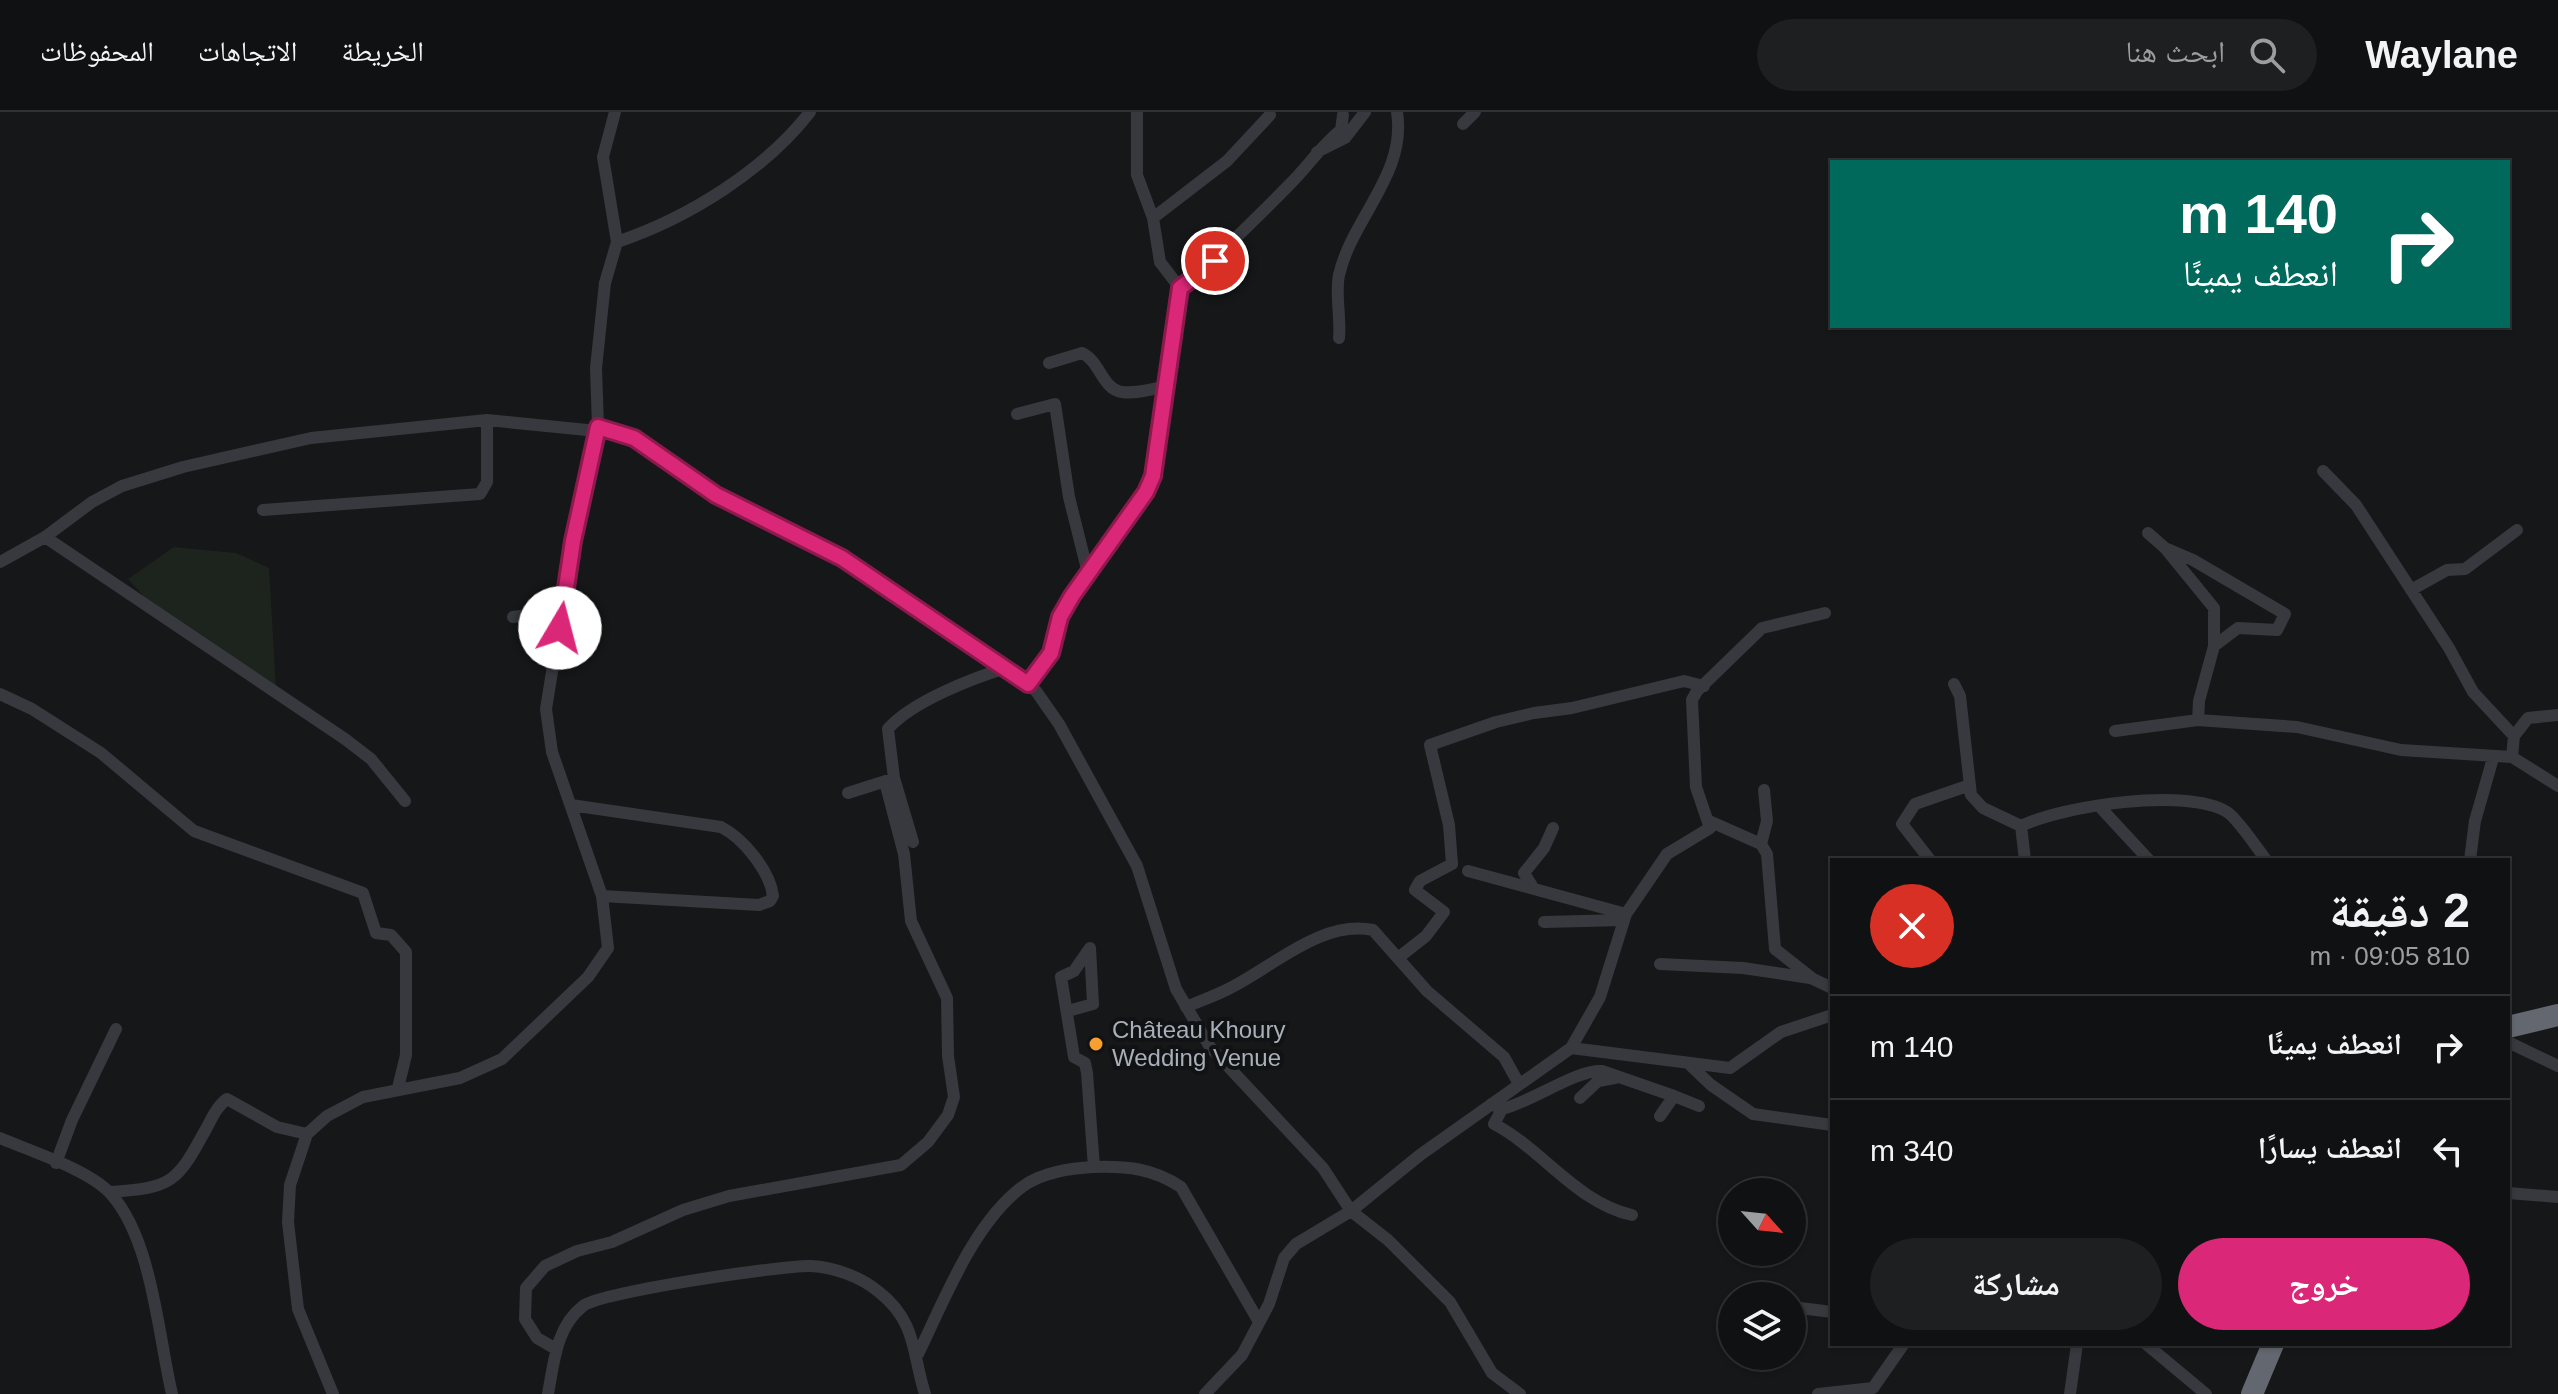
<!DOCTYPE html>
<html lang="ar">
<meta charset="utf-8">
<style>
:root{--surface:#101112;--page:#1e1f20;--text:#f1f3f6;--muted:#9c9d9f;--line:#303132;--accent:#db2777}
body{margin:0;font-family:Helvetica,"Noto Naskh Arabic",sans-serif;background:var(--page);color:var(--text);direction:rtl;height:100vh;display:flex;flex-direction:column;font-size:30px;white-space:nowrap}
*{box-sizing:border-box;margin:0}
p{font-size:26px;color:var(--muted)}
.icon{flex:none;width:44px;height:44px;fill:none;stroke:currentColor;stroke-width:2;stroke-linecap:round;stroke-linejoin:round}
.map{position:relative;flex:1;overflow:hidden;direction:ltr}
.sheet{position:absolute;left:1830px;top:746px;width:680px;height:488px;display:flex;flex-direction:column;background:var(--surface);border-radius:0px;box-shadow:0 2px 6px #0004,0 0 0 2px var(--line);direction:rtl}
.sheet>*{flex:none}
.guide{position:absolute;left:1830px;top:48px;width:680px;height:168px;border-radius:0px;box-shadow:0 2px 6px #0004,0 0 0 2px var(--line);direction:rtl;background:#00695c;color:#fff;overflow:hidden}
.needle{width:52px;rotate:117deg}
.fabs{position:absolute;left:1718px;top:1066px;display:grid;gap:16px}
.fabs a{display:grid;place-items:center;width:88px;height:88px;border-radius:50%;background:var(--surface);box-shadow:0 2px 6px #0004,0 0 0 2px var(--line);font-size:40px}
.pin{position:absolute;display:grid;place-items:center;width:68px;height:68px;color:#fff;margin:-34px;border:4px solid #fff;border-radius:50%;box-shadow:0 2px 8px #0007}
.me{position:absolute;width:88px;margin:-44px;rotate:8deg;stroke-linejoin:round;filter:drop-shadow(0 0 6px #0008)}
.turn{display:flex;align-items:center;gap:28px;height:168px;padding:0 40px;font-size:36px}
.turn .icon{width:104px;height:104px;stroke-width:2.5}
.turn b{display:block;font-size:56px;line-height:68px}
.round{display:grid;place-items:center;flex:none;width:84px;height:84px;border-radius:42px;background:var(--page)}
.head{display:flex;align-items:center;justify-content:space-between;height:136px;padding:0 40px}
h1{font-size:48px;font-weight:700;line-height:60px}
.button{display:flex;gap:16px;margin-top:auto;padding:16px 40px}
.button a{flex:1;height:92px;border-radius:48px;background:var(--accent);color:#fff;font-size:32px;font-weight:700;line-height:92px;text-align:center}
.button a+a{background:var(--page);color:var(--text)}
ul{padding:0;list-style:none}
li{display:flex;align-items:center;gap:24px;height:104px;padding:0 40px;border-top:2px solid var(--line)}
li div{flex:1}
li b{display:block;font-size:30px}
li em{font-style:normal}
header{display:flex;align-items:center;gap:48px;box-sizing:border-box;height:112px;padding:0 40px;background:var(--surface);border-bottom:2px solid var(--line)}
header strong{font-size:38px}
nav{display:flex;gap:44px;margin-inline-start:auto;font-size:28px}
.search{width:560px;height:72px;background:var(--page);display:flex;align-items:center;gap:20px;box-sizing:border-box;padding:0 28px;border-radius:44px;color:var(--muted);font-size:30px}
.map>svg:first-child{display:block}
</style>
<header>
<strong>Waylane</strong>
<div class="search"><svg class="icon" aria-label="search" viewBox="0 0 24 24"><circle cx="10" cy="10" r="6"/><path d="M15 15l6 6"/></svg>ابحث هنا</div>
<nav><a>الخريطة</a><a>الاتجاهات</a><a>المحفوظات</a></nav>
</header>
<div class="map">
<svg width="2558" height="1282" viewBox="0 0 2558 1282">
<rect width="100%" height="100%" fill="#161718"/>
<path fill="#1c241d" d="M 174,435 L 236,441 L 269,456 L 276,577 L 168,510 L 128,467 Z"/>
<g fill="none" stroke-linecap="round" stroke-linejoin="round">
<path stroke="#37393e" stroke-width="12" d="M 1137,0 L 1137,63 L 1153,106 L 1160,150 L 1180,176
M 1463,12 L 1475,0
M 1317,40 L 1345,26 L 1365,0
M 1153,106 L 1227,49 L 1270,3
M 617,130 C 688,106 764,59 810,0
M 1339,226 C 1341,206 1335,182 1339,163 C 1352,106 1407,62 1397,0
M 1049,251 L 1082,241 C 1100,249 1102,277 1122,280 C 1136,282 1153,277 1167,274
M 1017,302 L 1055,292 L 1069,385 L 1088,461
M 598,315 L 634,326 L 716,383 L 842,446 L 942,511 L 1036,579 L 1059,612 L 1137,754 L 1176,877 L 1210,935 L 1323,1056 L 1351,1099 L 1388,1128 L 1450,1190 L 1492,1261 L 1520,1282
M 2323,359 L 2356,393 L 2449,536 L 2473,580 L 2514,624 L 2512,645
M 263,398 L 480,382 L 487,370 L 487,308
M 2148,421 L 2165,436
M 45,425 L 345,627 L 371,647 L 405,689
M 0,450 L 45,425 L 92,390 L 122,374 L 183,355 L 311,326 L 487,308 L 597,319
M 2411,478 L 2447,458 L 2465,457 L 2517,418
M 513,505 L 562,498
M 1028,572 L 1051,541 L 1060,505 L 1072,484 L 1146,380 L 1153,364 L 1180,176 C 1219,143 1254,109 1290,72 C 1308,54 1321,34 1341,18 L 1343,3
M 1954,572 L 1960,584 L 1971,683 L 1983,696 L 2021,714
M 0,582 L 32,597 L 101,641 L 194,719 L 363,781 L 376,821 L 391,823 L 406,840 L 406,943 L 398,976
M 2198,608 L 2199,589 L 2214,534 L 2238,516 L 2277,518 L 2285,502 L 2193,448 L 2165,436 L 2214,496 L 2214,534
M 2115,619 L 2198,608 L 2297,615 L 2401,638 L 2512,645 L 2558,674
M 2514,624 L 2528,606 L 2558,603
M 848,681 L 892,667
M 571,693 L 721,715 C 743,726 770,759 773,784 L 770,789 L 759,793 L 602,784
M 2099,694 L 2149,748
M 1709,709 L 1761,732 L 1767,742 L 1775,837 L 1813,867 L 1832,876
M 913,730 L 894,666 L 888,617 C 911,590 973,566 1006,556
M 1761,732 L 1767,709 L 1764,678
M 1930,748 L 1902,712 L 1915,692 L 1970,673
M 2025,748 L 2021,714 C 2062,694 2186,675 2227,700 C 2237,706 2258,737 2266,748
M 2470,748 L 2475,709 L 2493,646
M 1468,759 L 1626,802
M 1532,774 L 1524,761 L 1544,736 L 1553,716
M 1544,810 L 1624,808
M 1398,846 L 1426,824 L 1444,800 L 1415,778 L 1420,769 L 1452,752 L 1449,713 L 1430,633 L 1496,610 L 1534,601 L 1572,596 L 1684,569 L 1704,574
M 1660,852 L 1743,856 L 1810,866
M 1186,895 C 1202,888 1218,883 1232,875 C 1275,853 1322,808 1373,818 L 1427,879 L 1504,945 L 1519,972
M 1068,899 L 1093,892 L 1090,836 L 1074,859 L 1061,865 L 1074,945 L 1085,951 L 1087,961 L 1094,1055
M 2508,930 L 2558,954
M 1571,936 L 1600,885 L 1626,802 L 1667,742 L 1710,716 L 1696,675 L 1692,588 L 1697,579 L 1762,516 L 1825,501
M 1689,952 L 1711,973 L 1753,1002 L 1832,1013
M 1674,984 L 1699,994
M 1580,986 L 1598,969 L 1615,966
M 1491,992 L 1502,997 C 1532,990 1577,957 1602,959 L 1674,984 L 1660,1004
M 1502,997 L 1494,1012 C 1542,1037 1577,1091 1632,1103
M 0,1026 C 30,1039 90,1058 111,1082 C 152,1128 158,1222 172,1282
M 56,1051 L 72,1008 L 116,917
M 110,1080 C 173,1076 177,1070 206,1017 C 212,1006 217,994 227,987 L 277,1015 L 307,1022
M 2508,1081 L 2558,1085
M 1792,1195 L 1832,1200
M 2146,1232 L 2206,1282
M 556,1237 L 537,1226 L 525,1207 L 526,1176 L 545,1154 L 577,1139 L 612,1130 L 683,1098 L 729,1084 L 901,1053 L 928,1030 L 948,1003 L 954,985 L 948,944 L 947,886 L 911,809 L 904,742 L 885,670
M 918,1242 C 944,1189 973,1112 1022,1075 C 1040,1061 1071,1056 1093,1055 C 1127,1054 1152,1056 1181,1075 L 1259,1210
M 333,1282 L 298,1197 L 288,1110 L 290,1073 L 307,1022 L 327,1004 L 363,985 L 460,966 L 502,947 L 588,865 L 608,836 L 602,784 L 552,640 L 546,597 L 573,429 L 598,315 L 596,256 L 602,199 L 605,171 L 617,130 L 603,45 L 615,0
M 548,1282 C 554,1250 556,1215 583,1194 C 600,1180 784,1153 811,1154 C 834,1155 861,1165 879,1180 C 917,1210 912,1241 925,1282
M 1205,1282 L 1242,1243 L 1269,1192 L 1284,1146 L 1296,1132 L 1351,1099 L 1420,1043 L 1571,936 L 1730,956 L 1781,920 L 1832,903
M 1818,1282 L 1873,1276 L 1903,1233
M 2070,1282 L 2077,1232"/>
<path stroke="#63676f" stroke-width="22" d="M 2508,915 L 2558,903
M 2252,1282 L 2273,1232"/>
</g>
<g fill="none" stroke-linecap="round" stroke-linejoin="round">
<g stroke="#8e194d" stroke-width="20">
<path id="route" d="M 560,516 L 573,429 L 598,315 L 634,326 L 716,383 L 842,446 L 1028,572 L 1051,541 L 1060,505 L 1072,484 L 1146,380 L 1153,364 L 1180,176 L 1215,149"/>
</g>
<use href="#route" stroke="#db2777" stroke-width="14"/>
</g>
<circle fill="#f79f30" stroke="#111213" stroke-width="3" cx="1096" cy="932" r="8"/>
<g text-anchor="middle" stroke-width="8" stroke-linejoin="round" paint-order="stroke">
<g font-size="24" fill="#a8afb9" stroke="#111213" text-anchor="start">
<text x="1112" y="926">Château Khoury<tspan x="1112" dy="28">Wedding Venue</tspan></text>
</g>
</g>
</svg>
<div class="fabs">
<a><svg class="needle" viewBox="-14 -14 28 28"><path d="M0-13l5 13h-10z" fill="#e53935"/><path d="M0 13l5-13h-10z" fill="#9c9d9f"/></svg></a>
<a><svg class="icon" aria-label="layers" viewBox="0 0 24 24"><path d="M12 4l9 5-9 5-9-5zM3 14l9 5 9-5"/></svg></a>
</div>
<div class="pin" style="left:1215px;top:149px;background:#d93025"><svg class="icon" aria-label="arrive" viewBox="0 0 24 24"><path d="M6 21V4h12l-3 4 3 4H6"/></svg></div>
<svg class="me" style="left:560px;top:516px" viewBox="-20 -20 40 40"><circle r="19" fill="#fff"/><path d="M0-13L10 11 0 6-10 11z" fill="#db2777"/></svg>
<div class="guide">
<div class="turn"><svg class="icon" aria-label="right" viewBox="0 0 24 24"><path d="M7 20v-9h11M14 6l5 5-5 5"/></svg><div><b>140 m</b>انعطف يمينًا</div></div>
</div>
<section class="sheet">
<div class="head"><div><h1>2 دقيقة</h1><p>810 m · 09:05</p></div><a class="round" style="background:#d93025;color:#fff"><svg class="icon" aria-label="close" viewBox="0 0 24 24"><path d="M6 6l12 12M18 6L6 18"/></svg></a></div>
<ul>
<li><svg class="icon" aria-label="right" viewBox="0 0 24 24"><path d="M7 20v-9h11M14 6l5 5-5 5"/></svg><div><b>انعطف يمينًا</b></div><em>140 m</em></li>
<li><svg class="icon" aria-label="left" viewBox="0 0 24 24"><path d="M17 20v-9H6M10 6l-5 5 5 5"/></svg><div><b>انعطف يسارًا</b></div><em>340 m</em></li>
</ul>
<div class="button"><a>خروج</a><a>مشاركة</a></div>
</section>
</div>
